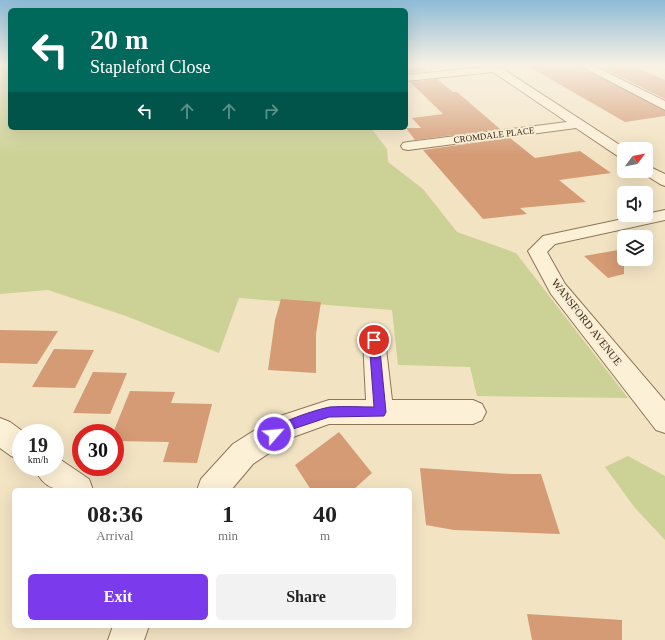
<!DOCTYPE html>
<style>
:root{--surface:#fff;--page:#f2f2f2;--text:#222;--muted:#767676;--accent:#7c3aed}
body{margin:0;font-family:"Times New Roman",serif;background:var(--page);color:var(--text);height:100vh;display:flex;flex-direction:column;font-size:15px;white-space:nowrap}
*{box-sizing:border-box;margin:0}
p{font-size:13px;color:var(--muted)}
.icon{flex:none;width:22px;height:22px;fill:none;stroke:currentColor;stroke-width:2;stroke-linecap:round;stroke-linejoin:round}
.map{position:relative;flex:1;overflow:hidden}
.drawer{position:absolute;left:12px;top:488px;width:400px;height:140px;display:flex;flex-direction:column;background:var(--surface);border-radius:6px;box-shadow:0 4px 16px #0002}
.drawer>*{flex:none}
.guide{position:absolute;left:8px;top:8px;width:400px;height:122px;border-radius:6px;box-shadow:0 4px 16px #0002;background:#00695c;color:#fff;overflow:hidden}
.needle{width:26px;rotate:58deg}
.controls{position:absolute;left:617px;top:142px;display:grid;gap:8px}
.controls a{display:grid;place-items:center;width:36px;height:36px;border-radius:6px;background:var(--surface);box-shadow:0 4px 16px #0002;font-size:20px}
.speed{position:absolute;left:12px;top:424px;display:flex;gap:8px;font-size:20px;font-weight:700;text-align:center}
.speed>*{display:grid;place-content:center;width:52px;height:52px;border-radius:50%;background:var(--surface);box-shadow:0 4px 16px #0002;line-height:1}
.speed small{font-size:10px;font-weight:400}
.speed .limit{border:6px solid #d22;background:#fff;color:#111}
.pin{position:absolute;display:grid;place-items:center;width:34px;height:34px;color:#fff;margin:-17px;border:2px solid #fff;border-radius:50%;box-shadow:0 1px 4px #0007}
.me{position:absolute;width:44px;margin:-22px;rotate:63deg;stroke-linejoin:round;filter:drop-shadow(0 0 3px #0008)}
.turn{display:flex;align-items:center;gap:14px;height:84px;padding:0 16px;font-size:18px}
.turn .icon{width:52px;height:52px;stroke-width:2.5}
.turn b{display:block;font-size:28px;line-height:34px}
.lanes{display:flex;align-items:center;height:38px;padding:0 16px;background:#0003;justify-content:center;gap:20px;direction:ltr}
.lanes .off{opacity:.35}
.eta{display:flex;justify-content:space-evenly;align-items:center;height:68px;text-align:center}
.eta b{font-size:24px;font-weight:700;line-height:28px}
.cta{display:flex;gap:8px;margin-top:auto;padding:8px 16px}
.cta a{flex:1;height:46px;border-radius:6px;background:var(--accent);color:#fff;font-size:16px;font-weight:700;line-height:46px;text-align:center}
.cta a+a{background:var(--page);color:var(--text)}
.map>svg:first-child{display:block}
</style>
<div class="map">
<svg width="665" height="640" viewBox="0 0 665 640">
<rect width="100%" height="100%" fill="#f2e3c3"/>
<path fill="#ccd295" d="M 0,65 L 10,65 L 10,128 L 371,128 L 387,149 L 388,162 L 423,189 L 457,232 L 516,253 L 628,398 L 477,396 L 470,367 L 398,365 L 392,310 L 239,298 L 219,353 L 126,316 L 48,290 L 0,294 Z
M 628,456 L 665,476 L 665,540 L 635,508 L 605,467 Z"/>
<path fill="#d49b75" d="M 406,65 L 419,65 L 427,71 L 406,73 Z
M 526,65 L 578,65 L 665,111 L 665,116 L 625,122 Z
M 596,65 L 631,65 L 665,80 L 665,99 Z
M 437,79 L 453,92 L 457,92 L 500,129 L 415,140 L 406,128 L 421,128 L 412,118 L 443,114 L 410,82 Z
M 510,138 L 535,158 L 580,151 L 611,173 L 559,180 L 586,202 L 520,208 L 527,214 L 483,219 L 423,150 Z
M 624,249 L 624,274 L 608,278 L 584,256 Z
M 281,299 L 321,302 L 316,334 L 316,373 L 268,370 L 275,320 Z
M 0,330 L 58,331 L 37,364 L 0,363 Z
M 54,349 L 94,350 L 75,388 L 32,387 Z
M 93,372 L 127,373 L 110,414 L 73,413 Z
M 130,391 L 175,392 L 171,403 L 212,404 L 197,463 L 163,462 L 169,442 L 115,441 L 115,433 L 113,433 Z
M 339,432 L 372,473 L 353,490 L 311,490 L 295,465 Z
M 420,468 L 511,474 L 541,474 L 560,534 L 454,530 L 426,525 Z
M 527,614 L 622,620 L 622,640 L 532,640 Z"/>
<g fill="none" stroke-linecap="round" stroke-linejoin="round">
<g stroke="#8f7457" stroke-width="2">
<path id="minor" d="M 484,65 L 500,67 L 626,149 L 624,149 L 624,158 L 619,157 L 576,128 L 408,150 L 403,149 L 401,146 L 403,143 L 408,142 L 567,122 L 493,72 L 406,81 L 406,75 L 485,67 Z
M 579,65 L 592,65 L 665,101 L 665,110 Z
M 646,165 L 665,174 L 665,186 L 660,184 L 641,172 L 640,171 L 646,171 Z
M 665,210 L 665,220 L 555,244 L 547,252 L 565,284 L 665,401 L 665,433 L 656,430 L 551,294 L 528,251 L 543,236 Z
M 374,331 L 382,334 L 385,340 L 392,400 L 473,400 L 482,404 L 486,412 L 482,420 L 473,424 L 329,424 L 293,437 L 253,464 L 231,490 L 197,490 L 201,479 L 233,444 L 274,418 L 329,400 L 366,400 L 363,340 L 366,334 Z
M 0,418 L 10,422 L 25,433 L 21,433 L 21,460 L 11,456 L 0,448 Z
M 55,456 L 89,479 L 93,490 C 66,490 46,496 34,467 L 55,467 Z
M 113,626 L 149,626 L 144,640 L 108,640 Z"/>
</g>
<use href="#minor" fill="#fcf0d7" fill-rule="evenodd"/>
</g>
<linearGradient id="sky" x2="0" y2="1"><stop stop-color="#8dbbd6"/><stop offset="0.42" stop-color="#f9f2e4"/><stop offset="1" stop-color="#f9f2e4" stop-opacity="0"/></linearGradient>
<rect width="665" height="155" fill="url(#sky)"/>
<path fill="#7c3aed" stroke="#51269a" d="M 374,336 L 379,340 L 386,412 L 384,416 L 329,417 L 287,431 L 274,439 L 270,437 L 268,434 C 273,423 318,409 330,407 C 345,406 360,407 374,407 L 369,340 Z"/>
<g text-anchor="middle" stroke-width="4" stroke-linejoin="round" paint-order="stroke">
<g font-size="9" fill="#3d2c1d" stroke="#f9edd4">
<text transform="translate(494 135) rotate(-7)" y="3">CROMDALE PLACE</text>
</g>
<g font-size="11" fill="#3d2c1d" stroke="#f9edd4">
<text transform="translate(587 322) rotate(52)" y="4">WANSFORD AVENUE</text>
</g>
</g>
</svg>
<div class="controls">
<a><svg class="needle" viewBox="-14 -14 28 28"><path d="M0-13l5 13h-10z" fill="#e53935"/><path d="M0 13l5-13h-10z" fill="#767676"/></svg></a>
<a><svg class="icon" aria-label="sound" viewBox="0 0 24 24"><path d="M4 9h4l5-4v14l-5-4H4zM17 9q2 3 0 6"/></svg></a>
<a><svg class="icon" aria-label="layers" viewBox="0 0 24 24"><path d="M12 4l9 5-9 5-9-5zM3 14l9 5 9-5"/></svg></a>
</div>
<div class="speed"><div>19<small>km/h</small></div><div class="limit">30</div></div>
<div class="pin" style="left:374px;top:340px;background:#d93025"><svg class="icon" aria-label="arrive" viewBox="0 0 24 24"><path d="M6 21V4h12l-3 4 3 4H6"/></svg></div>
<svg class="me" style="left:274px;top:434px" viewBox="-20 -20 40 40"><circle r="17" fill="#7c3aed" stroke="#fff" stroke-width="3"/><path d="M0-11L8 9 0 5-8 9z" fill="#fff"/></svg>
<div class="guide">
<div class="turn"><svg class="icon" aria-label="left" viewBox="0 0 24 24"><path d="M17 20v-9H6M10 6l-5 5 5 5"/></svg><div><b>20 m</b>Stapleford Close</div></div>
<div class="lanes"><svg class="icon" aria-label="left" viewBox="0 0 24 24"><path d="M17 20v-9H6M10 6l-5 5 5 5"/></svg><svg class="icon off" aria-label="ahead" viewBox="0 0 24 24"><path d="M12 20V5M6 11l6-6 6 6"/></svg><svg class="icon off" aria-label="ahead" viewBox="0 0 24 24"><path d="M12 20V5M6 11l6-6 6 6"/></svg><svg class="icon off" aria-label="right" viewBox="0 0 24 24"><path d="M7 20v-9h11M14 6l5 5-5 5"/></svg></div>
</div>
<section class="drawer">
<div class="eta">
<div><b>08:36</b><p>Arrival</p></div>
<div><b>1</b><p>min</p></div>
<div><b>40</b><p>m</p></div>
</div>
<div class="cta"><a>Exit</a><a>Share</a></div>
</section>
</div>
